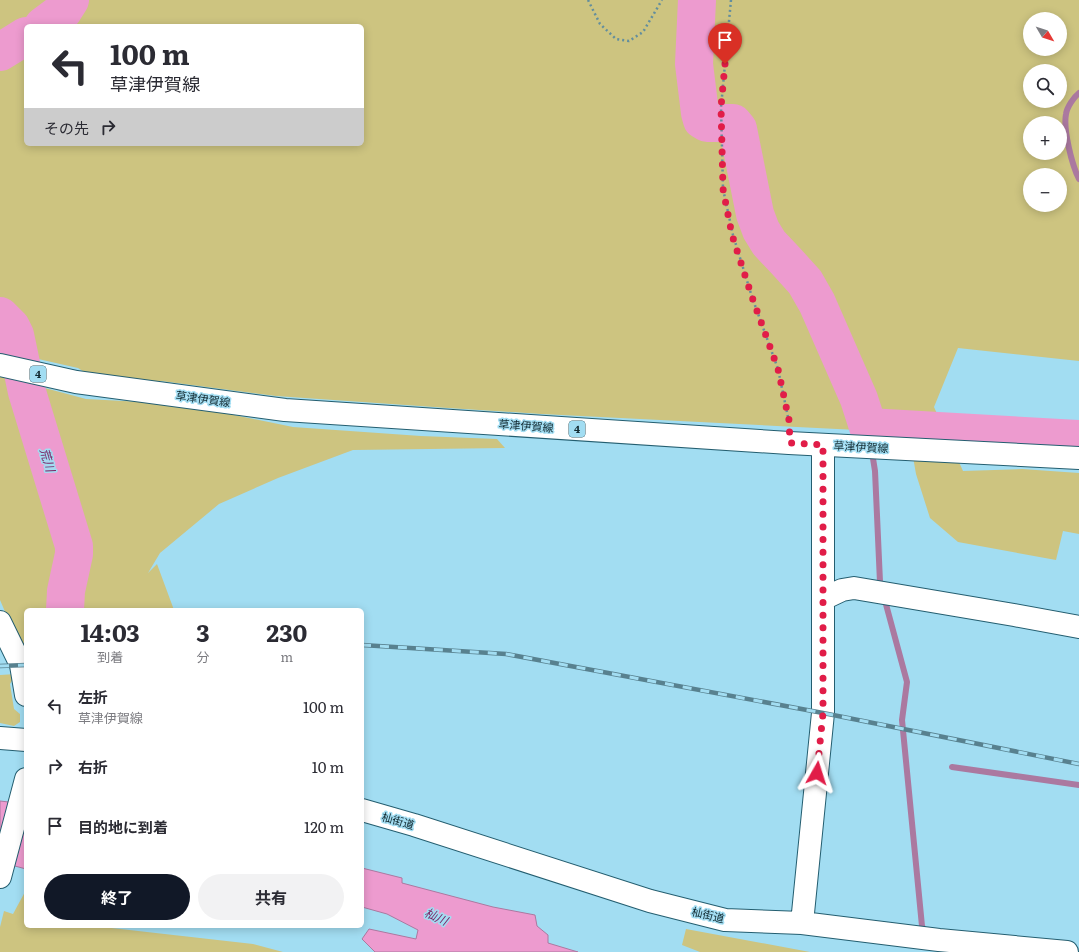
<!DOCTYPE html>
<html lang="ja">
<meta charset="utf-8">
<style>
:root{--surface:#fff;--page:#f2f2f3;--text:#2b2b33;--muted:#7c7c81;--accent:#111827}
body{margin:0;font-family:Literata,"Noto Sans JP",serif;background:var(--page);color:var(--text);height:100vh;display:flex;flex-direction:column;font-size:15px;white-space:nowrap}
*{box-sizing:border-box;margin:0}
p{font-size:13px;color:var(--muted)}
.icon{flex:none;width:22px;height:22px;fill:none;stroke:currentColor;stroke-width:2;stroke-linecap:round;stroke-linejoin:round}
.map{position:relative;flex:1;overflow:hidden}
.sheet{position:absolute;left:24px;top:608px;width:340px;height:320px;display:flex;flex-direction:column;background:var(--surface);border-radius:6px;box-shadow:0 2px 10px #0003}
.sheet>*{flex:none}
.hud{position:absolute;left:24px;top:24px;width:340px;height:122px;border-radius:6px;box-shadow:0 2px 10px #0003;background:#fff;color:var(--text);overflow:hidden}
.needle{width:26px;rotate:129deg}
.buttons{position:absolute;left:1023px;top:12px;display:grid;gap:8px}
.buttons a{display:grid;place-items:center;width:44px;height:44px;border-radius:50%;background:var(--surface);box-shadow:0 2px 10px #0003;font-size:20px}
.pin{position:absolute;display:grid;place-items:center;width:34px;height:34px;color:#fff;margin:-41px -17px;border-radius:50% 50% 50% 0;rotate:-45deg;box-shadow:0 0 4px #0007}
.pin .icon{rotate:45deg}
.me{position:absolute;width:44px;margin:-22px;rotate:6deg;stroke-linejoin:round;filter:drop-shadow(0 0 3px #0008)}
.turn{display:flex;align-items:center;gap:14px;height:84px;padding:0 20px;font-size:18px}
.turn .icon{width:52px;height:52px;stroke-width:2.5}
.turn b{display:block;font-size:28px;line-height:34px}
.then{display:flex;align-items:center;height:38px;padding:0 20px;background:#0003;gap:8px;font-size:15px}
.eta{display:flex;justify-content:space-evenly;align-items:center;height:68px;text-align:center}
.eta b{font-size:24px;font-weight:700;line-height:28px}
.primary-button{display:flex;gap:8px;margin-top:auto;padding:8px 20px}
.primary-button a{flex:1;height:46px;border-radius:24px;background:var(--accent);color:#fff;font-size:16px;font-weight:700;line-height:46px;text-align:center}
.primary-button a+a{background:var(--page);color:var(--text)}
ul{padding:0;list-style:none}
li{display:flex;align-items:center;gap:12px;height:60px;padding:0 20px}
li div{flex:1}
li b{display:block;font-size:15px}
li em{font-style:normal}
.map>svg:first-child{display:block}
</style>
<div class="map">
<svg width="1079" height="952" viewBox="0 0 1079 952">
<rect width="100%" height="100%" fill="#a2ddf2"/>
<path fill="#cdc480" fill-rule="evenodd" d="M 0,0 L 1079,0 L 1079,361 L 958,348 L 934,407 L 963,471 L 1022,469 L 1079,473 L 1079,534 L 1063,531 L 1056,560 L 958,542 L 930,518 L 916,474 L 910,440 L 857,430 L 541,414 L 448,408 L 276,396 L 161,381 L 112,390 L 78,368 L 16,354 L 0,349 ZM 1030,19 L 1060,19 L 1060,49 L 1030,49 ZM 26,26 L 362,26 L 362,144 L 26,144 ZM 1030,71 L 1060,71 L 1060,101 L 1030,101 ZM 1030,123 L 1060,123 L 1060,153 L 1030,153 ZM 1030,175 L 1060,175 L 1060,205 L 1030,205 Z
M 0,376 L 86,399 L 180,404 L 293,427 L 421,436 L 497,439 L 505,448 L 353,450 L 278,478 L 219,504 L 160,553 L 148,573 L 157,564 L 174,610 L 26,610 L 25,658 L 0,600 Z
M 16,674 L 10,684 L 14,709 L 20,714 L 20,722 L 14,726 L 0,723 L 0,675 Z
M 26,890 L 26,926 L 94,926 L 253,944 L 283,952 L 0,952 L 0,927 L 4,911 L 13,914 Z
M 686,929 L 810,952 L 700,952 L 682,945 Z"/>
<path fill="#ed9bcf" stroke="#ab79a0" d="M 0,801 L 26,804 L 26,869 L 0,862 Z
M 362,868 L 402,878 L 402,883 L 493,907 L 535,915 L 537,926 L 548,935 L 548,943 L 578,952 L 375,952 L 362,939 L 369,929 L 416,939 L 418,930 L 387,914 L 362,907 Z"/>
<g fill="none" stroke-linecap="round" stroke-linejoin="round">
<path stroke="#ab79a0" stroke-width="6" d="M 1079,93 C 1074,97 1067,107 1066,114 C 1063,130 1072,165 1079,179
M 868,427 L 875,471 L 880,582 L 882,588
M 884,597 L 907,682 L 902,720 L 922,926 L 925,933
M 952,767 L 1079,785"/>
<path stroke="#ed9bcf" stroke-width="38" d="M 697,0 L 694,64 L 700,113 L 702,120 L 707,123 L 733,123 L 738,129 L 755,214 L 761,230 L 769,243 L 786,261 L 805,282 L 817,303 L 859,399 L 868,427 L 1079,439
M 43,26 L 63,11 L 70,0
M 0,52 L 26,36
M 0,316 L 11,327 L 15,335 L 27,392 L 74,546 L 74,554 L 66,591 L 65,610"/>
<g stroke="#245e70" stroke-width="24">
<path id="minor" d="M 823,599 L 842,590 L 854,588 L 1014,615 L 1079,627
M 0,622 L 21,665 L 26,695
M 0,738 L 26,740
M 362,810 L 414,825 L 650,901 L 725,920 L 802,923 L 939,940 L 1067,952
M 802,923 L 823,713 L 823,445"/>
</g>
<g stroke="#245e70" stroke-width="24">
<path id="tertiary" d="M 0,877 L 26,779"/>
</g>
<g stroke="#245e70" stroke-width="24">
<path id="primary" d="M 0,365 L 76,382 L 285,410 L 789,443 L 1079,458"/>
</g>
<path stroke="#638e9d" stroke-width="2.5" stroke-dasharray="2 3" stroke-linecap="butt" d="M 588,0 L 600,24 L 616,39 L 629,41 L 643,32 L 662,0
M 731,0 L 721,107 L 723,189 L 733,235 L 752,297 L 778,369 L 789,422"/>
<use href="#minor" stroke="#fff" stroke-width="22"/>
<use href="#tertiary" stroke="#fff" stroke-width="22"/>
<use href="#primary" stroke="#fff" stroke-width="22"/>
<g stroke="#58818f" stroke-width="4.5">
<path id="rail" d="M 362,645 L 506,654 L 823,713 L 1079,764
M 0,666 L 26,665"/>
</g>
<use href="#rail" stroke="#a2ddf2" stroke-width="3" stroke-dasharray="9" stroke-linecap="butt"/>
</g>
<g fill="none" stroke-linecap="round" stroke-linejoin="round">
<path stroke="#e11d48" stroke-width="7" stroke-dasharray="0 12.6" d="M 725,64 L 721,107 L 723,189 L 732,235 L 740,260 L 752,297 L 778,369 L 789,420 L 790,443 L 823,445 L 823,713 L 817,773"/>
</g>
<g text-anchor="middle" stroke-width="3" stroke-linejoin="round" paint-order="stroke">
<g fill="#a2ddf2" stroke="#3d606b" stroke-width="1">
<rect x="30" y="366" width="16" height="16" rx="3"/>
<rect x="569" y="421" width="16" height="16" rx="3"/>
</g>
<g font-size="10" font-weight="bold" fill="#122a31">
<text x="38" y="378">4</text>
<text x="577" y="433">4</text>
</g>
<g font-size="11" fill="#122a31" stroke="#a2ddf2">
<text transform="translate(203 399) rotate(8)" y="4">草津伊賀線</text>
<text transform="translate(526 426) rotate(4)" y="4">草津伊賀線</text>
<text transform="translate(861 447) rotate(3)" y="4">草津伊賀線</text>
<text transform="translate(398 821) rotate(16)" y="4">杣街道</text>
<text transform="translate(708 915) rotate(13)" y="4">杣街道</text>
</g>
<g font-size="12" font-style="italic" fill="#7b1e61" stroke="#a2ddf2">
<text transform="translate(47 460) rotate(73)" y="4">荒川</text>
<text transform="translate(436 917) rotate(24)" y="4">杣川</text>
</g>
</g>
</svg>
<div class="buttons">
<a><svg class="needle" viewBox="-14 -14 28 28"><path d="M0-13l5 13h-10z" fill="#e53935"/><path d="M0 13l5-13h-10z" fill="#7c7c81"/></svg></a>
<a><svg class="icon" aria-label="search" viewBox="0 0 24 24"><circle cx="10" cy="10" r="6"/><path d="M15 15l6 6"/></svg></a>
<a>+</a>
<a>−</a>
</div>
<div class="pin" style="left:725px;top:64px;background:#d93025"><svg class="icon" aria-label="arrive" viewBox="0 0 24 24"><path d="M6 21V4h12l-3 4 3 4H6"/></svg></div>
<svg class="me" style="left:817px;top:773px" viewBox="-20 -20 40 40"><path d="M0-17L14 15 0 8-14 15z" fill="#e11d48" stroke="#fff" stroke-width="4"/></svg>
<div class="hud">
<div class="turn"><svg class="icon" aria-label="left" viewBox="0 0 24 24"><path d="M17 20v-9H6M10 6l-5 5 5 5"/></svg><div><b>100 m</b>草津伊賀線</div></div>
<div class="then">その先<svg class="icon" aria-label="right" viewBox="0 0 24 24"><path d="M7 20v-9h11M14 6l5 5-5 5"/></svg></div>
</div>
<section class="sheet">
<div class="eta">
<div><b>14:03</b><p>到着</p></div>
<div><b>3</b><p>分</p></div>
<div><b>230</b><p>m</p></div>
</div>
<ul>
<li><svg class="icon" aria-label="left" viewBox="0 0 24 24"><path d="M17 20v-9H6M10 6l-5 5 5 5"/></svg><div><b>左折</b><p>草津伊賀線</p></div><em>100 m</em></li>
<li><svg class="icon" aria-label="right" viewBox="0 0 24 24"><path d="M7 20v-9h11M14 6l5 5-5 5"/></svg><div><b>右折</b></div><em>10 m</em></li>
<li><svg class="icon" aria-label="arrive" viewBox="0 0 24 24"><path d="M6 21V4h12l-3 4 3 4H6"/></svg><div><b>目的地に到着</b></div><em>120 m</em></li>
</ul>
<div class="primary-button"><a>終了</a><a>共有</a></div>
</section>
</div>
